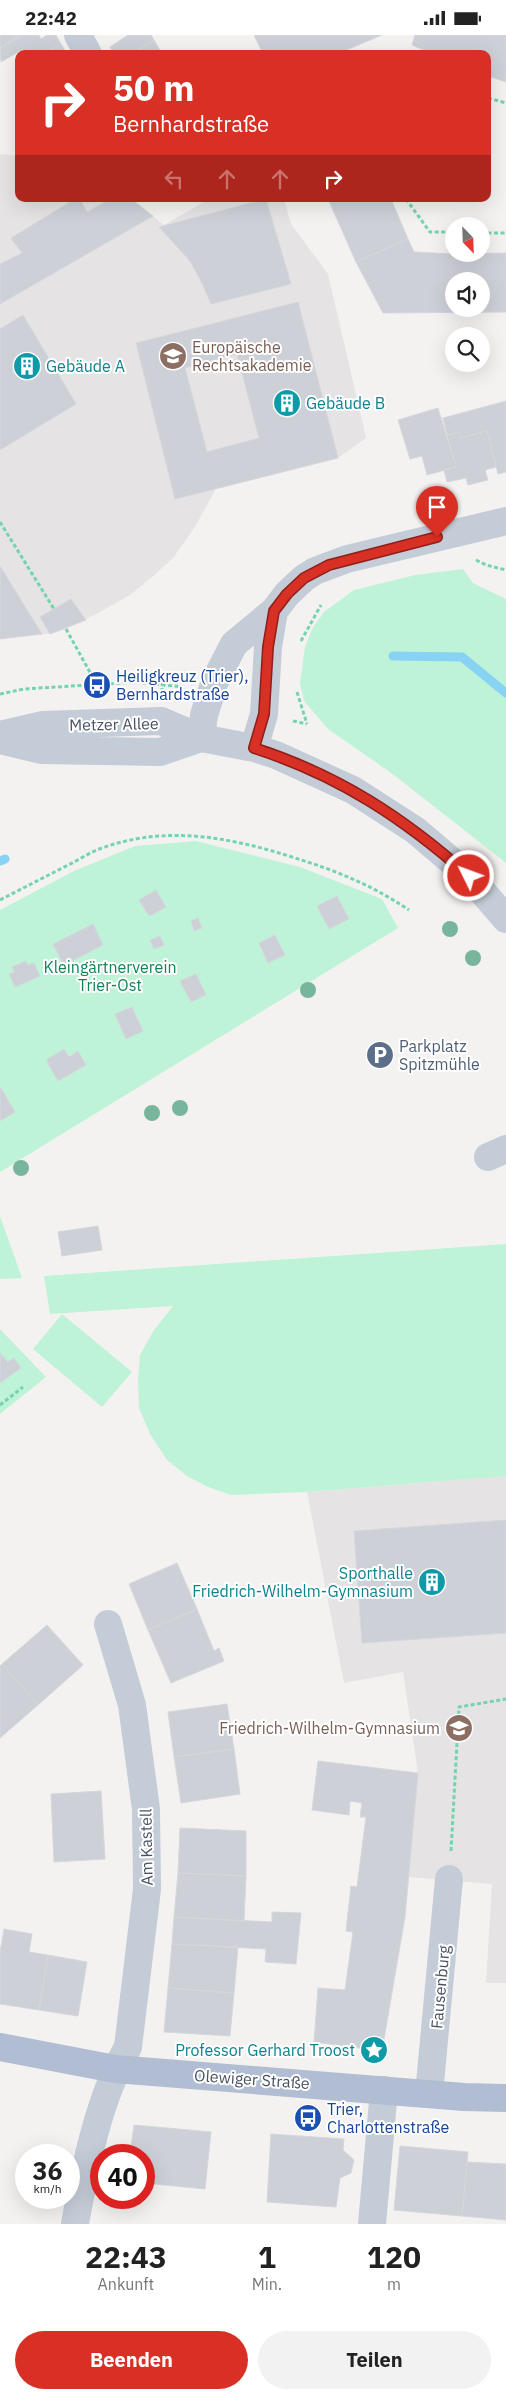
<!DOCTYPE html>
<html lang="de">
<meta charset="utf-8">
<style>
:root{--surface:#fff;--page:#f2f2f2;--text:#222;--muted:#767676;--accent:#d93025}
body{margin:0;font-family:"IBM Plex Sans",sans-serif;background:var(--page);color:var(--text);height:100vh;display:flex;flex-direction:column;font-size:19px;white-space:nowrap}
*{box-sizing:border-box;margin:0}
p{font-size:16px;color:var(--muted)}
.icon{flex:none;width:28px;height:28px;fill:none;stroke:currentColor;stroke-width:2;stroke-linecap:round;stroke-linejoin:round}
.map{position:relative;height:2189px;overflow:hidden}
.side{display:flex;flex-direction:column;background:var(--surface);flex:1}
.side>*{flex:none}
.guide{position:absolute;left:15px;top:15px;width:476px;height:152px;border-radius:10px;box-shadow:0 5px 20px #0002;background:#d93025;color:#fff;overflow:hidden}
.needle{width:32px;rotate:157deg}
.tools{position:absolute;left:445px;top:182px;display:grid;gap:10px}
.tools a{display:grid;place-items:center;width:45px;height:45px;border-radius:50%;background:var(--surface);box-shadow:0 5px 20px #0002;font-size:25px}
.speed{position:absolute;left:15px;top:2109px;display:flex;gap:10px;font-size:25px;font-weight:700;text-align:center}
.speed>*{display:grid;place-content:center;width:65px;height:65px;border-radius:50%;background:var(--surface);box-shadow:0 5px 20px #0002;line-height:1}
.speed small{font-size:12px;font-weight:400}
.speed .limit{border:8px solid #d22;background:#fff;color:#111}
.pin{position:absolute;display:grid;place-items:center;width:42px;height:42px;color:#fff;margin:-51px -21px;border-radius:50% 50% 50% 0;rotate:-45deg;box-shadow:0 0 5px #0007}
.pin .icon{rotate:45deg}
.me{position:absolute;width:55px;margin:-28px;rotate:312deg;stroke-linejoin:round;filter:drop-shadow(0 0 4px #0008)}
.turn{display:flex;align-items:center;gap:18px;height:105px;padding:0 15px;font-size:22px}
.turn .icon{width:65px;height:65px;stroke-width:2.5}
.turn b{display:block;font-size:35px;line-height:42px}
.lanes{display:flex;align-items:center;height:48px;padding:0 15px;background:#0003;justify-content:center;gap:25px;direction:ltr}
.lanes .off{opacity:.35}
.eta{display:flex;justify-content:space-evenly;align-items:center;height:85px;text-align:center}
.eta b{font-size:30px;font-weight:700;line-height:35px}
.cta{display:flex;gap:10px;margin-top:auto;padding:10px 15px}
.cta a{flex:1;height:58px;border-radius:30px;background:var(--accent);color:#fff;font-size:20px;font-weight:700;line-height:58px;text-align:center}
.cta a+a{background:var(--page);color:var(--text)}
.status{display:flex;justify-content:space-between;align-items:center;height:35px;padding:0 25px;background:var(--surface);direction:ltr}
.status svg{height:14px;fill:currentColor}
.map>svg:first-child{display:block}
</style>
<div class="status"><b>22:42</b><svg viewBox="0 0 49 12"><path d="M0 12V9h3v3zM5 12V6h3v6zM10 12V3h3v9zM15 12V0h3v12zM26 1h20v11H26zM47 4h2v5h-2z"/></svg></div>
<div class="map">
<svg width="506" height="2189" viewBox="0 0 506 2189">
<rect width="100%" height="100%" fill="#f4f2f1"/>
<path fill="#e5e3e3" d="M 0,119 L 19,121 L 19,164 L 131,164 L 164,190 L 209,164 L 284,164 L 291,189 L 328,239 L 366,403 L 338,423 L 216,454 L 193,495 L 173,523 L 152,542 L 130,560 L 100,577 L 66,594 L 50,599 L 42,599 L 0,531 Z
M 506,1441 L 506,1948 L 486,1948 L 492,1849 L 408,1842 L 418,1738 L 403,1637 L 344,1648 L 307,1457 Z"/>
<path fill="#bef3d8" d="M 463,534 L 473,548 L 506,564 L 506,828 L 394,740 L 328,694 L 304,666 L 300,648 L 305,612 L 312,594 L 324,577 L 354,555 L 415,540 Z
M 196,806 L 300,832 L 382,864 L 398,893 L 0,1137 L 0,875 L 74,836 L 135,811 Z
M 0,1181 L 22,1243 L 0,1244 Z
M 506,1209 L 506,1441 L 307,1457 L 231,1460 L 208,1452 L 187,1441 L 167,1425 L 150,1399 L 139,1373 L 138,1345 L 140,1320 L 154,1295 L 173,1271 L 50,1279 L 44,1241 Z
M 62,1279 L 132,1337 L 102,1372 L 33,1314 Z
M 0,1294 L 46,1342 L 0,1379 Z"/>
<g fill="none" stroke-linecap="round" stroke-linejoin="round">
<path stroke="#88d2f3" stroke-width="9" d="M 393,621 L 462,622 L 506,658
M 0,826 L 5,824"/>
</g>
<path fill="#cdd0d7" stroke="#d5d7dd" fill-rule="evenodd" d="M 0,0 L 21,0 L 0,13 Z
M 21,0 L 39,0 L 41,4 L 47,0 L 56,0 L 61,9 L 44,19 L 22,19 L 20,16 L 1,27 L 0,13 Z
M 128,0 L 151,0 L 154,5 L 131,19 L 114,19 L 110,12 Z
M 254,0 L 382,0 L 337,19 L 263,19 Z
M 415,0 L 506,0 L 506,47 L 488,41 L 488,19 L 433,19 L 412,10 Z
M 154,5 L 162,19 L 131,19 Z
M 61,9 L 67,19 L 44,19 Z
M 75,164 L 80,164 L 87,177 L 111,164 L 131,164 L 153,181 L 0,269 L 0,229 L 22,218 L 11,203 Z
M 266,164 L 291,249 L 211,269 L 202,248 L 190,226 L 159,192 Z
M 328,164 L 391,164 L 408,204 L 356,227 Z
M 408,204 L 414,217 L 454,219 L 506,218 L 506,277 L 383,278 L 356,227 ZM 454,246 L 481,246 L 481,274 L 454,274 Z
M 298,267 L 338,423 L 175,464 L 136,308 ZM 237,319 L 259,403 L 207,417 L 185,333 Z
M 23,280 L 76,369 L 0,415 L 0,294 Z
M 506,366 L 506,437 L 498,439 L 487,396 L 460,403 L 459,397 L 447,400 L 443,383 Z
M 438,373 L 456,432 L 427,440 L 422,421 L 410,424 L 398,385 Z
M 487,396 L 496,432 L 485,435 L 488,445 L 468,450 L 466,443 L 447,447 L 444,435 L 456,432 L 447,400 L 459,397 L 460,403 Z
M 0,531 L 42,599 L 0,604 Z
M 71,564 L 86,585 L 50,599 L 40,582 Z
M 156,855 L 166,872 L 149,881 L 139,865 Z
M 337,861 L 349,884 L 329,894 L 317,871 Z
M 198,883 L 202,893 L 194,896 L 191,886 Z
M 93,889 L 103,910 L 64,930 L 53,909 Z
M 275,900 L 285,920 L 268,928 L 259,908 Z
M 160,901 L 164,910 L 154,914 L 150,905 Z
M 26,926 L 28,930 L 34,928 L 40,941 L 15,952 L 9,939 L 15,937 L 12,932 Z
M 196,939 L 206,960 L 191,967 L 180,946 Z
M 132,972 L 143,996 L 126,1004 L 115,979 Z
M 64,1014 L 69,1022 L 78,1016 L 86,1030 L 58,1046 L 46,1025 Z
M 1,1053 L 15,1077 L 0,1086 L 0,1054 Z
M 98,1191 L 102,1215 L 62,1221 L 58,1197 Z
M 0,1318 L 8,1327 L 14,1323 L 21,1333 L 0,1348 Z
M 506,1485 L 506,1598 L 362,1608 L 354,1496 Z
M 177,1528 L 197,1574 L 148,1595 L 129,1549 Z
M 197,1574 L 214,1616 L 219,1613 L 224,1626 L 171,1648 L 148,1595 Z
M 47,1590 L 83,1630 L 38,1670 L 2,1629 Z
M 2,1629 L 38,1670 L 0,1703 L 0,1631 Z
M 227,1669 L 234,1714 L 174,1722 L 168,1677 Z
M 234,1714 L 240,1759 L 181,1768 L 174,1722 Z
M 318,1726 L 418,1738 L 405,1882 L 382,2016 L 314,2007 L 318,1953 L 345,1955 L 353,1897 L 346,1896 L 351,1851 L 357,1852 L 366,1782 L 360,1782 L 362,1768 L 350,1766 L 349,1780 L 312,1775 Z
M 101,1756 L 105,1824 L 54,1827 L 51,1759 Z
M 180,1793 L 246,1796 L 246,1841 L 178,1838 Z
M 178,1838 L 246,1841 L 244,1886 L 174,1882 Z
M 272,1877 L 301,1878 L 296,1929 L 265,1927 L 266,1914 L 172,1909 L 174,1882 L 272,1887 Z
M 4,1894 L 32,1899 L 29,1917 L 48,1920 L 39,1975 L 0,1969 L 0,1917 Z
M 172,1909 L 238,1912 L 234,1958 L 168,1953 Z
M 48,1920 L 87,1927 L 78,1981 L 39,1975 Z
M 168,1953 L 234,1958 L 230,2001 L 164,1997 Z
M 134,2090 L 211,2097 L 205,2154 L 144,2148 L 144,2120 L 130,2120 Z
M 271,2099 L 344,2104 L 343,2115 L 354,2125 L 351,2138 L 340,2143 L 336,2172 L 267,2167 Z
M 400,2111 L 468,2117 L 462,2181 L 394,2175 Z
M 467,2127 L 506,2129 L 506,2185 L 462,2181 Z"/>
<g fill="none" stroke-linecap="round" stroke-linejoin="round">
<path stroke="#73d4af" stroke-width="3" stroke-dasharray="4 2.5" stroke-linecap="butt" d="M 488,63 L 506,68
M 406,164 L 430,197 L 454,197
M 481,198 L 506,198
M 0,487 L 54,574
M 476,525 L 486,530 L 506,535
M 66,594 L 97,650
M 301,606 L 321,570
M 162,657 L 162,649 L 185,638
M 297,657 L 307,689
M 0,659 L 24,654 L 136,647 L 183,652
M 293,686 L 307,689
M 0,865 C 23,853 45,842 68,830 C 79,825 90,817 102,813 C 166,790 229,802 292,822 C 337,836 370,849 409,875
M 0,1370 L 23,1352
M 451,1816 L 459,1672 L 506,1664"/>
<path stroke="#c4ccd7" stroke-width="28" d="M 78,0 L 88,19
M 0,700 L 42,690 L 161,686 L 201,703 L 254,713 L 276,720 L 353,755 L 415,795 L 469,841 L 506,884
M 201,703 L 204,680 L 215,646 L 234,609 L 274,576 L 287,559 L 304,543 L 315,536 L 347,524 L 506,486
M 0,705 L 41,715 L 160,717 L 201,703
M 254,713 L 264,679 L 268,612 L 274,576
M 488,1122 L 506,1114
M 429,2059 L 449,1844
M 75,2189 C 85,2132 99,2063 128,2012 L 147,1854 L 146,1774 L 132,1670 L 108,1589
M 372,2189 L 384,2055"/>
<path stroke="#b0bdd2" stroke-width="28" d="M 0,2012 L 115,2034 L 464,2062 L 506,2063"/>
</g>
<g fill="#77b69c">
<circle cx="450" cy="894" r="8"/>
<circle cx="473" cy="923" r="8"/>
<circle cx="308" cy="955" r="8"/>
<circle cx="180" cy="1073" r="8"/>
<circle cx="152" cy="1078" r="8"/>
<circle cx="21" cy="1133" r="8"/>
</g>
<g fill="none" stroke-linecap="round" stroke-linejoin="round">
<g stroke="#8d1f18" stroke-width="12">
<path id="route" d="M 437,502 L 329,530 L 304,543 L 287,559 L 274,576 L 268,612 L 264,679 L 254,713 C 338,740 404,783 469,841"/>
</g>
<use href="#route" stroke="#d93025" stroke-width="9"/>
</g>
<defs>
<g id="university-disc" transform="scale(1.4375)"><circle r="9.5" fill="#8d6e63" stroke="#fff"/><path d="M0-5L7-2L0 1L-7-2ZM-4 1L0 2.5L4 1V4Q0 6-4 4Z" fill="#fff"/></g>
<g id="building-disc" transform="scale(1.4375)"><circle r="9.5" fill="#0f9aa8" stroke="#fff"/><path d="M-4-6H4V6H1V3H-1V6H-4ZM-2.5-4.3h1.7v1.8h-1.7ZM.8-4.3h1.7v1.8H.8ZM-2.5-1h1.7V.8h-1.7ZM.8-1h1.7V.8H.8Z" fill="#fff"/></g>
<g id="bus-disc" transform="scale(1.4375)"><circle r="9.5" fill="#1a4fb4" stroke="#fff"/><path d="M-5-6H5V4H4V6H2V4H-2V6H-4V4H-5ZM-3.5-4V0h7V-4ZM-3.5 1.2v1.5H-2V1.2ZM2 1.2v1.5H3.5V1.2Z" fill="#fff"/></g>
<g id="parking-disc" transform="scale(1.4375)"><circle r="9.5" fill="#5c6f8a" stroke="#fff"/><path d="M-3.5-5.5H1a3.5 3.5 0 0 1 0 7H-1V5.5H-3.5ZM-1-3.4V-.6H.8a1.4 1.4 0 0 0 0-2.8Z" fill="#fff"/></g>
<g id="school-disc" transform="scale(1.4375)"><circle r="9.5" fill="#8d6e63" stroke="#fff"/><path d="M0-5L7-2L0 1L-7-2ZM-4 1L0 2.5L4 1V4Q0 6-4 4Z" fill="#fff"/></g>
<g id="sight-disc" transform="scale(1.4375)"><circle r="9.5" fill="#0f9aa8" stroke="#fff"/><path d="M0-6L1.8-2.2L6-1.7L2.9 1.2L3.7 5.4L0 3.3L-3.7 5.4L-2.9 1.2L-6-1.7L-1.8-2.2Z" fill="#fff"/></g>
</defs>
<g fill-rule="evenodd">
<use href="#university-disc" x="173" y="321"/>
<use href="#building-disc" x="27" y="331"/>
<use href="#building-disc" x="287" y="368"/>
<use href="#bus-disc" x="97" y="650"/>
<use href="#parking-disc" x="380" y="1020"/>
<use href="#building-disc" x="432" y="1547"/>
<use href="#school-disc" x="459" y="1693"/>
<use href="#sight-disc" x="374" y="2015"/>
<use href="#bus-disc" x="308" y="2083"/>
</g>
<g text-anchor="middle" stroke-width="4" stroke-linejoin="round" paint-order="stroke">
<g font-size="16" fill="#785e54" stroke="#fff" text-anchor="start">
<text x="192" y="318">Europäische<tspan x="192" dy="18">Rechtsakademie</tspan></text>
<text x="440" y="1699" text-anchor="end">Friedrich-Wilhelm-Gymnasium</text>
</g>
<g font-size="16" fill="#0d838f" stroke="#fff" text-anchor="start">
<text x="46" y="337">Gebäude A</text>
<text x="306" y="374">Gebäude B</text>
<text x="413" y="1544" text-anchor="end">Sporthalle<tspan x="413" dy="18">Friedrich-Wilhelm-Gymnasium</tspan></text>
<text x="355" y="2021" text-anchor="end">Professor Gerhard Troost</text>
</g>
<g font-size="16" fill="#164399" stroke="#fff" text-anchor="start">
<text x="116" y="647">Heiligkreuz (Trier),<tspan x="116" dy="18">Bernhardstraße</tspan></text>
<text x="327" y="2080">Trier,<tspan x="327" dy="18">Charlottenstraße</tspan></text>
</g>
<g font-size="16" fill="#485261" stroke="#fff">
<text transform="translate(114 689) rotate(-1)" y="6">Metzer Allee</text>
<text transform="translate(146 1812) rotate(-91)" y="6">Am Kastell</text>
<text transform="translate(440 1952) rotate(-85)" y="6">Fausenburg</text>
<text transform="translate(252 2044) rotate(4)" y="6">Olewiger Straße</text>
</g>
<g font-size="16" fill="#108456" stroke="#fff">
<text x="110" y="938">Kleingärtnerverein<tspan x="110" dy="18">Trier-Ost</tspan></text>
</g>
<g font-size="16" fill="#4e5e75" stroke="#fff" text-anchor="start">
<text x="399" y="1017">Parkplatz<tspan x="399" dy="18">Spitzmühle</tspan></text>
</g>
</g>
</svg>
<div class="tools">
<a><svg class="needle" viewBox="-14 -14 28 28"><path d="M0-13l5 13h-10z" fill="#e53935"/><path d="M0 13l5-13h-10z" fill="#767676"/></svg></a>
<a><svg class="icon" aria-label="sound" viewBox="0 0 24 24"><path d="M4 9h4l5-4v14l-5-4H4zM17 9q2 3 0 6"/></svg></a>
<a><svg class="icon" aria-label="search" viewBox="0 0 24 24"><circle cx="10" cy="10" r="6"/><path d="M15 15l6 6"/></svg></a>
</div>
<div class="speed"><div>36<small>km/h</small></div><div class="limit">40</div></div>
<div class="pin" style="left:437px;top:502px;background:#d93025"><svg class="icon" aria-label="arrive" viewBox="0 0 24 24"><path d="M6 21V4h12l-3 4 3 4H6"/></svg></div>
<svg class="me" style="left:469px;top:841px" viewBox="-20 -20 40 40"><circle r="17" fill="#d93025" stroke="#fff" stroke-width="3"/><path d="M0-11L8 9 0 5-8 9z" fill="#fff"/></svg>
<div class="guide">
<div class="turn"><svg class="icon" aria-label="right" viewBox="0 0 24 24"><path d="M7 20v-9h11M14 6l5 5-5 5"/></svg><div><b>50 m</b>Bernhardstraße</div></div>
<div class="lanes"><svg class="icon off" aria-label="left" viewBox="0 0 24 24"><path d="M17 20v-9H6M10 6l-5 5 5 5"/></svg><svg class="icon off" aria-label="ahead" viewBox="0 0 24 24"><path d="M12 20V5M6 11l6-6 6 6"/></svg><svg class="icon off" aria-label="ahead" viewBox="0 0 24 24"><path d="M12 20V5M6 11l6-6 6 6"/></svg><svg class="icon" aria-label="right" viewBox="0 0 24 24"><path d="M7 20v-9h11M14 6l5 5-5 5"/></svg></div>
</div>
</div>
<section class="side">
<div class="eta">
<div><b>22:43</b><p>Ankunft</p></div>
<div><b>1</b><p>Min.</p></div>
<div><b>120</b><p>m</p></div>
</div>
<div class="cta"><a>Beenden</a><a>Teilen</a></div>
</section>
